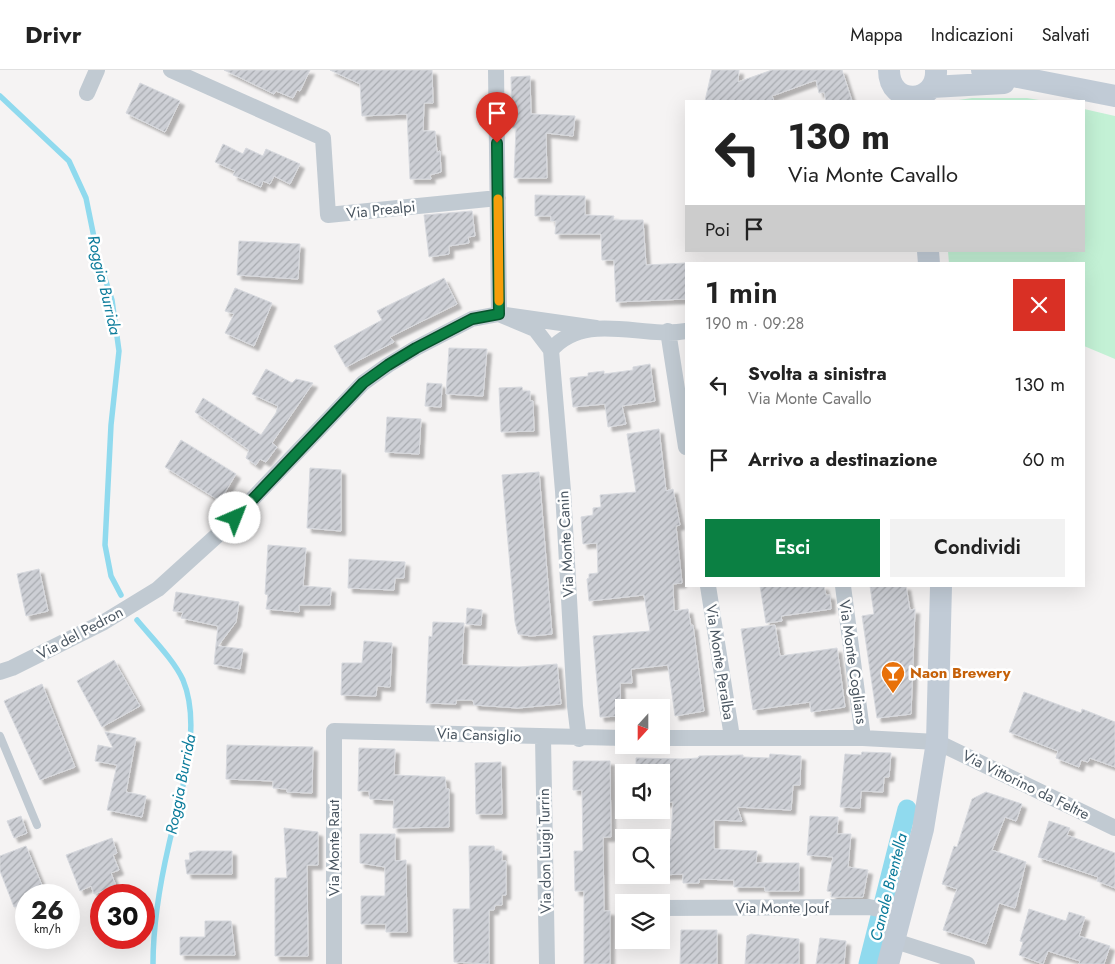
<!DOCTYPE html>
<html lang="it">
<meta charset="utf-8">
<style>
:root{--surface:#fff;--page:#f2f2f2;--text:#222;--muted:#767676;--line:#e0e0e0;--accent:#0b8043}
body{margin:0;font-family:Jost,sans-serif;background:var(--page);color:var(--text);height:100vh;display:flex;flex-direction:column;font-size:19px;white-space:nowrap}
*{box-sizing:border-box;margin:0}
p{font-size:16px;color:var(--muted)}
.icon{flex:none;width:28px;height:28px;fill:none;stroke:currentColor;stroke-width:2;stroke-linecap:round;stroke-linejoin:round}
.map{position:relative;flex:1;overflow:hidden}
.details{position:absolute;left:685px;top:192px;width:400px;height:325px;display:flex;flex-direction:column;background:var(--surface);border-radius:0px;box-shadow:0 5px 20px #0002}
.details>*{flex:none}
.top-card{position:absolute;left:685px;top:30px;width:400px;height:152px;border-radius:0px;box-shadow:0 5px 20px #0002;background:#fff;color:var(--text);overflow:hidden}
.needle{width:32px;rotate:201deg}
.controls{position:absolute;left:615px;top:629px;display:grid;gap:10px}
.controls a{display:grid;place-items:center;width:55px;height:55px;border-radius:0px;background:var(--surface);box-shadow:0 5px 20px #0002;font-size:25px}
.speed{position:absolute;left:15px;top:814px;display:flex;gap:10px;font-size:25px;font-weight:700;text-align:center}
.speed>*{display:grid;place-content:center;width:65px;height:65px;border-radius:50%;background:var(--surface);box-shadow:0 5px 20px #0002;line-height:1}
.speed small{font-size:12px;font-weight:400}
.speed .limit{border:8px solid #d22;background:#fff;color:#111}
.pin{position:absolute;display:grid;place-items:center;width:42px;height:42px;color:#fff;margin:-51px -21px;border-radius:50% 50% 50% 0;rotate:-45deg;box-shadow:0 0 5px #0007}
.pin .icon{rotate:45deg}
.me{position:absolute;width:55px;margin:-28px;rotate:44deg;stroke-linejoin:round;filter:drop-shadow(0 0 4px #0008)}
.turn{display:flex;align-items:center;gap:18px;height:105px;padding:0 20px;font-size:22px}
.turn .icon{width:65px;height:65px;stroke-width:2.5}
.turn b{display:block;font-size:35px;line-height:42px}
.then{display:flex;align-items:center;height:48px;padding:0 20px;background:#0003;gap:10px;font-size:19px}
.round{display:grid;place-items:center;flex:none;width:52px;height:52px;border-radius:0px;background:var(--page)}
.head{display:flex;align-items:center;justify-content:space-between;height:85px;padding:0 20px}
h1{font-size:30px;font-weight:600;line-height:38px}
.button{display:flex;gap:10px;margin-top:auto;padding:10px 20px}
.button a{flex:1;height:58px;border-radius:0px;background:var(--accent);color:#fff;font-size:20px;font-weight:600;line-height:58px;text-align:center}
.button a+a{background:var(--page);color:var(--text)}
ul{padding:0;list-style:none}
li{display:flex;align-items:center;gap:15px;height:75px;padding:0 20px}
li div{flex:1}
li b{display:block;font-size:19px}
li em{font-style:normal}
header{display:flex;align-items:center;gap:30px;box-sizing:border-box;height:70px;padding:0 25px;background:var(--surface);border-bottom:1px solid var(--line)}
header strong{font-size:24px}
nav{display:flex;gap:28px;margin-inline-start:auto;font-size:18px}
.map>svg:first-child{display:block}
</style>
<header>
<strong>Drivr</strong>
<nav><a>Mappa</a><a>Indicazioni</a><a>Salvati</a></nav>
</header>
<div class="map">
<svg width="1115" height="894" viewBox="0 0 1115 894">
<defs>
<pattern id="building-hatch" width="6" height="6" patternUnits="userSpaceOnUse" patternTransform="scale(1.25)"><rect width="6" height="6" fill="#cdcfd5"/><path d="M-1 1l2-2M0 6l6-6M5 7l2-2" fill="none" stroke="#a8abb0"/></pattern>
<filter id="shadow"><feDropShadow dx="4.5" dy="4.5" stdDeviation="1" flood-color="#0004"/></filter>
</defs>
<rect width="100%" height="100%" fill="#f5f3f3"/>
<path fill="#c3f1d5" d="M 972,28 L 1027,28 L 1045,31 L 952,31 Z
M 1084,39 L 1115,46 L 1115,289 L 1084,276 L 1084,194 L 949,194 L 948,181 L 1084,181 Z"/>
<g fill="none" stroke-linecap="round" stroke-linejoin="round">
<path stroke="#90daee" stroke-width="5.5" d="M 0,26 L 69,91 L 86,128 L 98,187 L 112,230 L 119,281 L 111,355 L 105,475 L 111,506 L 121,525
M 137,550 C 151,567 174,590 183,610 C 203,658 180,726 169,774 C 160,813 153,854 153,894"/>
<path stroke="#90daee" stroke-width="19" d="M 868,894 L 907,739"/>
</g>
<path fill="url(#building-hatch)" stroke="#d7d9de" filter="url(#shadow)" d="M 224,0 L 310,0 L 300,21 L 297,20 L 293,28 L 276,21 L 274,24 Z
M 330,0 L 432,0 L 433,33 L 424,33 L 423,61 L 435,61 L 437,82 L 440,81 L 441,102 L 430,105 L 431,109 L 410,109 L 407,44 L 362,46 L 360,14 Z
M 712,0 L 739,0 L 738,12 L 772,0 L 842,0 L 852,31 L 826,31 L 824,22 L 819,23 L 816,10 L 772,26 L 774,31 L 705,31 Z
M 530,6 L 531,44 L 575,46 L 573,66 L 546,63 L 547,108 L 514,108 L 516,58 L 512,58 L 511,7 Z
M 140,13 L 180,31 L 165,62 L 126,43 Z
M 223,74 L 243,84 L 246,78 L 263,86 L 266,79 L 300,94 L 290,114 L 274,106 L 270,114 L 263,111 L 261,117 L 233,105 L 235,101 L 215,92 Z
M 535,125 L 585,126 L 585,145 L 614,146 L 613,150 L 643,150 L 646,195 L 686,193 L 686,229 L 616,232 L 614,190 L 602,190 L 601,164 L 555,164 L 556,151 L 551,151 L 551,146 L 535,146 Z
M 472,141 L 475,166 L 468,167 L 469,173 L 449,176 L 449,184 L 429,187 L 424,145 Z
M 239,171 L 300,174 L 298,209 L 237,205 Z
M 444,208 L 457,234 L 390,267 L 394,272 L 346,297 L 334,276 L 382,250 L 377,241 Z
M 235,218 L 272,233 L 254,276 L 225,263 L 234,244 L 225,241 Z
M 449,278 L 487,279 L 483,326 L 446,324 Z
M 650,294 L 655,331 L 622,336 L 626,354 L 608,357 L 605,334 L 573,337 L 570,308 L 588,306 L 588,303 L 604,301 L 604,304 L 633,300 L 633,297 Z
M 266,299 L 292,313 L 296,309 L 313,313 L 272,373 L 277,377 L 266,392 L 260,389 L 256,395 L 246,388 L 249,380 L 195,342 L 203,328 L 261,365 L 276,343 L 278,336 L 252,324 Z
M 427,313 L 442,314 L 441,337 L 425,336 Z
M 522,317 L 523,321 L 530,321 L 530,331 L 533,331 L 534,361 L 501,362 L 499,318 Z
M 387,347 L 421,349 L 419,384 L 385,382 Z
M 659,359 L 666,421 L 673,419 L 680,455 L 676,456 L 682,513 L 673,514 L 674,541 L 688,539 L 691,556 L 693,555 L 704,641 L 675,646 L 668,595 L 631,599 L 632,613 L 620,613 L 621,646 L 600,647 L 593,566 L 650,561 L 644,525 L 589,531 L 587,509 L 589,508 L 589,504 L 598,503 L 597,473 L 583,474 L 581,447 L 593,445 L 593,438 L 601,437 L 600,425 L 636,422 L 627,364 Z
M 181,370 L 236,404 L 220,431 L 165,397 Z
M 310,398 L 341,400 L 341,461 L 307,458 Z
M 539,402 L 552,564 L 531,566 L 518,564 L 515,552 L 502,405 Z
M 268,475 L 306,478 L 303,516 L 331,518 L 330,535 L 299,535 L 299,542 L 266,539 L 268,525 L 265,524 Z
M 349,489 L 405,492 L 404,508 L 395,508 L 394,520 L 348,518 Z
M 39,499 L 48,541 L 26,546 L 17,504 Z
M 760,516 L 824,516 L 826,525 L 830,525 L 831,539 L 781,546 L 782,551 L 766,553 Z
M 870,516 L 906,516 L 910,540 L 915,539 L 911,644 L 877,648 L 862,546 L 874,544 Z
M 176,522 L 239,532 L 236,552 L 218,576 L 243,579 L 240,599 L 214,594 L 218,556 L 181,548 L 183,542 L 173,541 Z
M 467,538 L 482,540 L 481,555 L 466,554 Z
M 433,552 L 464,553 L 462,595 L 519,597 L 557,594 L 561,634 L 518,638 L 474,635 L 473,630 L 456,630 L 456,634 L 426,633 L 429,566 L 432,567 Z
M 775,555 L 780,586 L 837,578 L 845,637 L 811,642 L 810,632 L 753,640 L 741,559 Z
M 364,571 L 392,573 L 390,617 L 377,616 L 376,626 L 341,625 L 342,593 L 362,593 Z
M 114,590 L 140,636 L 102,657 L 77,611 Z
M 42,614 L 75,697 L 40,710 L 4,631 Z
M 1024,622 L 1081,643 L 1082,639 L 1115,652 L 1115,697 L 1090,688 L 1088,692 L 1081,690 L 1079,697 L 1056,688 L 1058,681 L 1009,662 Z
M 105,662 L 136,668 L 126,722 L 146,726 L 142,747 L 107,740 L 117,695 L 95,691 L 98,675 L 113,678 Z
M 227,675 L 313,677 L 312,723 L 287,722 L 287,719 L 273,718 L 273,711 L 226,709 Z
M 359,678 L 395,679 L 394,705 L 445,707 L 446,719 L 449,719 L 449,757 L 393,758 L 394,730 L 370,729 L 369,721 L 358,721 Z
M 862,682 L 891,683 L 889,707 L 884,707 L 883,722 L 861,721 L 860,738 L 840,737 L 845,684 L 861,685 Z
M 770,684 L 801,686 L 800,715 L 793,715 L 791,740 L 737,737 L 742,751 L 714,750 L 714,779 L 757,781 L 756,793 L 799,793 L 799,821 L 765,821 L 765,817 L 734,817 L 734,810 L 699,809 L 699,813 L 683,813 L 683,804 L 661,805 L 661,769 L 671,769 L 673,732 L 661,732 L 661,702 L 636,702 L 636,688 L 683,689 L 698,688 L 699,686 L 743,685 L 743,687 L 769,688 Z
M 573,691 L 610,691 L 611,767 L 603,767 L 604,841 L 610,841 L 610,894 L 584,894 L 584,821 L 575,821 L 574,781 L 583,781 L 582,720 L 573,720 Z
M 501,692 L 502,744 L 476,744 L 475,693 Z
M 986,722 L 1022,734 L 1016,751 L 1005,747 L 992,780 L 1026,792 L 1015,838 L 999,833 L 986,874 L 943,860 L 957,819 L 942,814 L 954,776 L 957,777 L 972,729 Z
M 21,746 L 27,763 L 14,768 L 7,751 Z
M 810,746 L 838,747 L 837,764 L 851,764 L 848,797 L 868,800 L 863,827 L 831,827 L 832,822 L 827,821 L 833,787 L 807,785 Z
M 1049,751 L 1070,758 L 1067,765 L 1115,783 L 1115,818 L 1097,811 L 1098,807 L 1038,787 Z
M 284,758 L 318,762 L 318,795 L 307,795 L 308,886 L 275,886 L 275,808 L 287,808 Z
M 360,764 L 395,764 L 395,791 L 406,790 L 407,862 L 386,862 L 386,854 L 361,854 L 361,826 L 385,826 L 385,797 L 360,793 Z
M 112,768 L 117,783 L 113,785 L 119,800 L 111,803 L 116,816 L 94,824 L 91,816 L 80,821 L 66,785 Z
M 26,776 L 46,825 L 26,825 L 26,836 L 14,837 L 0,801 L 0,786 Z
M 469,776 L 494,776 L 495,781 L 502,781 L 502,791 L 506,791 L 506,825 L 502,825 L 502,835 L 495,835 L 494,840 L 489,840 L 489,894 L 454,892 L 453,839 L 470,839 Z
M 197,781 L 232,781 L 232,804 L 187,804 L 185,790 L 190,790 L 189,783 Z
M 1029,839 L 1066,851 L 1069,842 L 1085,847 L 1079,866 L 1110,876 L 1104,894 L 1079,894 L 1080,891 L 1048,881 L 1043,894 L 1019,885 L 1023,872 L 1020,871 Z
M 205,851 L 231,851 L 235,885 L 180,885 L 180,867 L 205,867 Z
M 681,860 L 717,860 L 717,894 L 680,894 Z
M 751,864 L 799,869 L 799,894 L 745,894 L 747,866 Z
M 820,868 L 846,871 L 844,894 L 816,894 Z"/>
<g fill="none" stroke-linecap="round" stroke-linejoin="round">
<path stroke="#c1cad2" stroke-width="8" d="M 0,666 L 37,755"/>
<path stroke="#c1cad2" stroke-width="16" d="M 171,0 L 323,68 L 328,145 L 498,128
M 87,23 L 97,0
M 668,261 L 686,377
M 551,280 C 586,240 641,269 686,261
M 708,516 L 732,667
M 843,516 L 863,668
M 0,602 L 12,598 L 104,552 L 158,519 L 222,461 L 363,313 L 388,295 L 416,278 L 472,249 L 499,244 L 496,0
M 543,667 L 547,894
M 661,668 L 863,668 L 937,672 L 1115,758
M 579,669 L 575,636 L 563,421 L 551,280 L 535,259 L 499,244 L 596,258
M 661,838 L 869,837 L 902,844
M 895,871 L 967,894
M 334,894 L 334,661 L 624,668"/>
<path stroke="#c1cbd6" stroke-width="22" d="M 889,0 C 889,37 938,34 936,0
M 982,0 L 1115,26
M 932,17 L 1004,13
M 928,181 L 929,194
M 888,894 L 923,759 L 937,672 L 941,516"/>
</g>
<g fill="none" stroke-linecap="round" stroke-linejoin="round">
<g stroke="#07532c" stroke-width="12">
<path id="route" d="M 235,448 L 363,313 L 388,295 L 416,278 L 472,249 L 499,244 L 497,73"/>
</g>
<use href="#route" stroke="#0b8043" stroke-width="9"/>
<path stroke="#f59e0b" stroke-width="9" d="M 498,129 L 499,231"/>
</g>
<defs>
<g id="bar-pin" transform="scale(1.25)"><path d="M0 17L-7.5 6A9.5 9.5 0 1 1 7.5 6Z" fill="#e8710a" stroke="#fff"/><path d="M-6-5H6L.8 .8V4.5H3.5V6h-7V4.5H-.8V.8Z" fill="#fff"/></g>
</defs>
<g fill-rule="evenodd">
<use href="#bar-pin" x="893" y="603"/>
</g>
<g text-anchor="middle" stroke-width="5" stroke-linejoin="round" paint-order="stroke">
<g font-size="15" fill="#4a5661" stroke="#fff">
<text transform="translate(381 140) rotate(-6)" y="5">Via Prealpi</text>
<text transform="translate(566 474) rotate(-93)" y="5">Via Monte Canin</text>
<text transform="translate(80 563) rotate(-28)" y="5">Via del Pedron</text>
<text transform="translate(720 592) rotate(81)" y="5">Via Monte Peralba</text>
<text transform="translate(853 592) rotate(82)" y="5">Via Monte Coglians</text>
<text transform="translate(479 665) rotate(2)" y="5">Via Cansiglio</text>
<text transform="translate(1026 715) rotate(26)" y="5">Via Vittorino da Feltre</text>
<text transform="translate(334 778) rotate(-90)" y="5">Via Monte Raut</text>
<text transform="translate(545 781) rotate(-91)" y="5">Via don Luigi Turrin</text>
<text x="782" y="843">Via Monte Jouf</text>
</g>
<g font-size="15" font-weight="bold" fill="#c56008" stroke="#fff" text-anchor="start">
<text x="910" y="608">Naon Brewery</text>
</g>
<g font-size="16" font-style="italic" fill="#0c7c9b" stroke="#fff">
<text transform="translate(105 215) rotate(77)" y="6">Roggia Burrida</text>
<text transform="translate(180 714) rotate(-79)" y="6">Roggia Burrida</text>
<text transform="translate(888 817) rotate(-76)" y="6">Canale Brentella</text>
</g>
</g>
</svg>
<div class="controls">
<a><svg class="needle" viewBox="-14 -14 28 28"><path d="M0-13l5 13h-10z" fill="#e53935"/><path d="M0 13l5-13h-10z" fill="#767676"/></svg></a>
<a><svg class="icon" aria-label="sound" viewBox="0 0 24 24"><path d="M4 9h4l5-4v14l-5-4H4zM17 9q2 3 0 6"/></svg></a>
<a><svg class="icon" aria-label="search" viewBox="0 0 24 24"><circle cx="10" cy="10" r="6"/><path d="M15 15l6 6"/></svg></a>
<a><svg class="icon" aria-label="layers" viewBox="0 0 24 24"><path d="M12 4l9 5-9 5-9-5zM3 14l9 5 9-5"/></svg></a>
</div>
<div class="speed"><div>26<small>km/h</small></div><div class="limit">30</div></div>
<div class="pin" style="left:497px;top:73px;background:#d93025"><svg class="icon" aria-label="arrive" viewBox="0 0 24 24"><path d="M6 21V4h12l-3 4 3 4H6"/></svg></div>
<svg class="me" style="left:235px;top:448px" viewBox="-20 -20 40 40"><circle r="19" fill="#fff"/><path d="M0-13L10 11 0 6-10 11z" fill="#0b8043"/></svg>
<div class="top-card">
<div class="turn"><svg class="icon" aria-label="left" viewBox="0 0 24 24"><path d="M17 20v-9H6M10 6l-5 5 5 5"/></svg><div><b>130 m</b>Via Monte Cavallo</div></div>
<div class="then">Poi<svg class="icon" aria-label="arrive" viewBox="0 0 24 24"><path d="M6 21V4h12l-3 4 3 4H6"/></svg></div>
</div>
<section class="details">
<div class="head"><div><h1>1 min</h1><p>190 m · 09:28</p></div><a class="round" style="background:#d93025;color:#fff"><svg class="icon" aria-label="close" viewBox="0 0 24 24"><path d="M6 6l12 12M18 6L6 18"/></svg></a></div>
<ul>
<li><svg class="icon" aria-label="left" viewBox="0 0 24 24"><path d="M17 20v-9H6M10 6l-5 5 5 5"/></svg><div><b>Svolta a sinistra</b><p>Via Monte Cavallo</p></div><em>130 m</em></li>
<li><svg class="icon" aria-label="arrive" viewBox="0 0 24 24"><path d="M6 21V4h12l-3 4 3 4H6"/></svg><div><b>Arrivo a destinazione</b></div><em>60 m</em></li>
</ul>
<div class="button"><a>Esci</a><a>Condividi</a></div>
</section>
</div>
